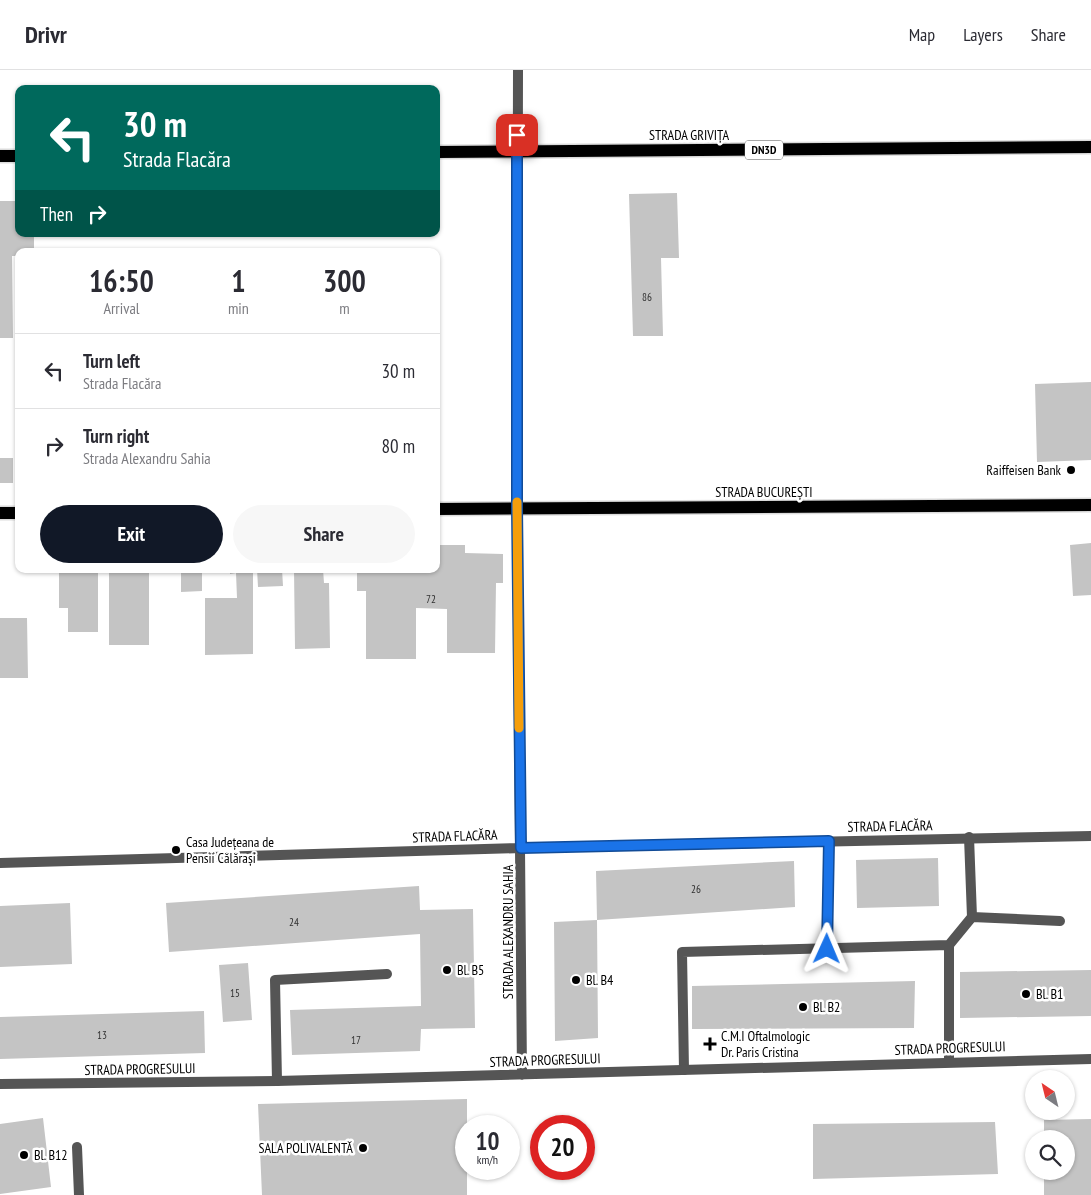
<!DOCTYPE html>
<meta charset="utf-8">
<style>
:root{--surface:#fff;--page:#f7f7f7;--text:#2b2b33;--muted:#7c7c81;--line:#e1e1e2;--accent:#111827}
body{margin:0;font-family:"PT Sans Narrow",sans-serif;background:var(--page);color:var(--text);height:100vh;display:flex;flex-direction:column;font-size:19px;white-space:nowrap}
*{box-sizing:border-box;margin:0}
p{font-size:16px;color:var(--muted)}
.icon{flex:none;width:28px;height:28px;fill:none;stroke:currentColor;stroke-width:2;stroke-linecap:round;stroke-linejoin:round}
.map{position:relative;flex:1;overflow:hidden}
.details{position:absolute;left:15px;top:178px;width:425px;height:325px;display:flex;flex-direction:column;background:var(--surface);border-radius:10px;box-shadow:0 1px 4px #0004}
.details>*{flex:none}
.guide{position:absolute;left:15px;top:15px;width:425px;height:152px;border-radius:10px;box-shadow:0 1px 4px #0004;background:#00695c;color:#fff;overflow:hidden}
.needle{width:32px;rotate:325deg}
.buttons{position:absolute;left:1025px;top:1000px;display:grid;gap:10px}
.buttons a{display:grid;place-items:center;width:50px;height:50px;border-radius:50%;background:var(--surface);box-shadow:0 1px 4px #0004;font-size:25px}
.speed{position:absolute;left:455px;top:1045px;display:flex;gap:10px;font-size:25px;font-weight:700;text-align:center}
.speed>*{display:grid;place-content:center;width:65px;height:65px;border-radius:50%;background:var(--surface);box-shadow:0 1px 4px #0004;line-height:1}
.speed small{font-size:12px;font-weight:400}
.speed .limit{border:8px solid #d22;background:#fff;color:#111}
.pin{position:absolute;display:grid;place-items:center;width:42px;height:42px;color:#fff;margin:-21px;border-radius:10px;box-shadow:0 2px 8px #0006}
.me{position:absolute;width:55px;margin:-28px;rotate:1deg;stroke-linejoin:round;filter:drop-shadow(0 0 4px #0008)}
.turn{display:flex;align-items:center;gap:18px;height:105px;padding:0 25px;font-size:22px}
.turn .icon{width:65px;height:65px;stroke-width:2.5}
.turn b{display:block;font-size:35px;line-height:42px}
.then{display:flex;align-items:center;height:48px;padding:0 25px;background:#0003;gap:10px;font-size:19px}
.eta{display:flex;justify-content:space-evenly;align-items:center;height:85px;text-align:center}
.eta b{font-size:30px;font-weight:700;line-height:35px}
.button{display:flex;gap:10px;margin-top:auto;padding:10px 25px}
.button a{flex:1;height:58px;border-radius:30px;background:var(--accent);color:#fff;font-size:20px;font-weight:700;line-height:58px;text-align:center}
.button a+a{background:var(--page);color:var(--text)}
ul{padding:0;list-style:none}
li{display:flex;align-items:center;gap:15px;height:75px;padding:0 25px;border-top:1px solid var(--line)}
li div{flex:1}
li b{display:block;font-size:19px}
li em{font-style:normal}
header{display:flex;align-items:center;gap:30px;box-sizing:border-box;height:70px;padding:0 25px;background:var(--surface);border-bottom:1px solid var(--line)}
header strong{font-size:24px}
nav{display:flex;gap:28px;margin-inline-start:auto;font-size:18px}
.map>svg:first-child{display:block}
</style>
<header>
<strong>Drivr</strong>
<nav><a>Map</a><a>Layers</a><a>Share</a></nav>
</header>
<div class="map">
<svg width="1091" height="1125" viewBox="0 0 1091 1125">
<rect width="100%" height="100%" fill="#fff"/>
<path fill="#c4c4c4" d="M 677,123 L 679,188 L 661,188 L 663,266 L 633,266 L 629,124 Z
M 0,131 L 19,131 L 19,164 L 34,164 L 34,181 L 19,181 L 19,186 L 12,186 L 13,268 L 0,268 Z
M 1091,312 L 1091,390 L 1037,392 L 1035,314 Z
M 0,388 L 13,388 L 13,413 L 0,413 Z
M 1091,473 L 1091,525 L 1073,526 L 1070,475 Z
M 436,475 L 465,475 L 465,483 L 503,484 L 503,513 L 496,513 L 495,583 L 447,583 L 447,539 L 416,538 L 416,589 L 366,589 L 366,521 L 357,521 L 357,499 L 436,499 Z
M 59,499 L 98,499 L 98,562 L 68,562 L 68,538 L 59,538 Z
M 109,499 L 149,499 L 149,575 L 109,575 Z
M 181,499 L 202,499 L 202,521 L 181,522 Z
M 230,499 L 253,499 L 253,584 L 205,585 L 205,528 L 237,528 L 236,503 L 230,504 Z
M 257,499 L 282,499 L 283,516 L 258,517 Z
M 294,499 L 323,499 L 324,513 L 329,513 L 330,578 L 295,579 Z
M 0,548 L 27,548 L 28,608 L 0,608 Z
M 938,788 L 939,836 L 857,838 L 856,790 Z
M 794,791 L 795,837 L 597,850 L 598,968 L 555,971 L 554,852 L 597,850 L 596,801 Z
M 419,816 L 420,840 L 473,839 L 475,958 L 421,959 L 420,981 L 292,985 L 290,940 L 421,936 L 420,864 L 169,882 L 166,833 Z
M 70,833 L 72,894 L 0,897 L 0,836 Z
M 248,893 L 252,950 L 223,952 L 219,895 Z
M 1091,900 L 1091,946 L 960,948 L 960,902 Z
M 915,911 L 914,958 L 692,959 L 692,916 Z
M 204,941 L 205,983 L 0,989 L 0,947 Z
M 467,1029 L 467,1125 L 262,1125 L 258,1034 Z
M 43,1048 L 51,1117 L 0,1124 L 0,1054 Z
M 1091,1049 L 1091,1125 L 1044,1125 L 1044,1101 L 1066,1101 L 1066,1069 L 1044,1069 L 1044,1050 Z
M 995,1052 L 998,1104 L 813,1109 L 813,1054 Z"/>
<g fill="none" stroke-linecap="round" stroke-linejoin="round">
<g stroke="#dbdbdb" stroke-width="15">
<path id="primary" d="M 436,82 L 1091,77
M 0,86 L 19,86
M 436,439 L 1091,435
M 0,443 L 19,443"/>
</g>
<path stroke="#555" stroke-width="10" d="M 972,847 L 1060,851
M 827,879 L 829,771
M 949,992 L 949,875 L 972,847 L 969,767
M 684,1000 L 682,882 L 949,875
M 277,1011 L 275,910 L 387,904
M 77,1077 L 79,1125"/>
<path stroke="#555" stroke-width="10" d="M 518,0 L 517,438 L 522,1005
M 0,793 L 521,778 L 1091,766
M 0,1014 L 277,1011 L 1091,989"/>
<use href="#primary" stroke="#000" stroke-width="12"/>
</g>
<g fill="none" stroke-linecap="round" stroke-linejoin="round">
<g stroke="#114b97" stroke-width="12">
<path id="route" d="M 517,65 L 517,438 L 521,778 L 829,771 L 827,879"/>
</g>
<use href="#route" stroke="#1a73e8" stroke-width="9"/>
<path stroke="#f59e0b" stroke-width="9" d="M 517,432 L 519,658"/>
</g>
<g fill="#000" stroke="#fff" stroke-width="2">
<circle cx="1071" cy="400" r="5"/>
<circle cx="176" cy="780" r="5"/>
<circle cx="447" cy="900" r="5"/>
<circle cx="576" cy="910" r="5"/>
<circle cx="1026" cy="924" r="5"/>
<circle cx="803" cy="937" r="5"/>
<path d="M707.5 966.5h5v5h5v5h-5v5h-5v-5h-5v-5h5z"/>
<circle cx="363" cy="1078" r="5"/>
<circle cx="24" cy="1085" r="5"/>
</g>
<g text-anchor="middle" stroke-width="5" stroke-linejoin="round" paint-order="stroke">
<g font-size="11" fill="#313131">
<text x="647" y="231">86</text>
<text x="431" y="533">72</text>
<text x="696" y="823">26</text>
<text x="294" y="856">24</text>
<text x="235" y="927">15</text>
<text x="102" y="969">13</text>
<text x="356" y="974">17</text>
</g>
<rect fill="#fff" stroke="#4c4c4c" stroke-width="1" x="745" y="70.5" width="38" height="19" rx="4"/>
<g font-size="12" font-weight="bold" fill="#000">
<text x="764" y="84">DN3D</text>
</g>
<g font-size="14" fill="#000" stroke="#fff">
<text x="689" y="70">STRADA GRIVIȚA</text>
<text x="764" y="427">STRADA BUCUREȘTI</text>
<text transform="translate(890 756) rotate(-1)" y="5">STRADA FLACĂRA</text>
<text transform="translate(455 766) rotate(-2)" y="5">STRADA FLACĂRA</text>
<text transform="translate(508 862) rotate(-90)" y="5">STRADA ALEXANDRU SAHIA</text>
<text transform="translate(950 978) rotate(-2)" y="5">STRADA PROGRESULUI</text>
<text transform="translate(545 990) rotate(-2)" y="5">STRADA PROGRESULUI</text>
<text transform="translate(140 999) rotate(-1)" y="5">STRADA PROGRESULUI</text>
</g>
<g font-size="14" fill="#000" stroke="#fff" text-anchor="start">
<text x="1061" y="405" text-anchor="end">Raiffeisen Bank</text>
<text x="186" y="777">Casa Județeana de<tspan x="186" dy="16">Pensii Călărași</tspan></text>
<text x="457" y="905">Bl. B5</text>
<text x="586" y="915">Bl. B4</text>
<text x="1036" y="929">Bl. B1</text>
<text x="813" y="942">Bl. B2</text>
<text x="721" y="971">C.M.I Oftalmologic<tspan x="721" dy="16">Dr. Paris Cristina</tspan></text>
<text x="353" y="1083" text-anchor="end">SALA POLIVALENTĂ</text>
<text x="34" y="1090">Bl. B12</text>
</g>
</g>
</svg>
<div class="buttons">
<a><svg class="needle" viewBox="-14 -14 28 28"><path d="M0-13l5 13h-10z" fill="#e53935"/><path d="M0 13l5-13h-10z" fill="#7c7c81"/></svg></a>
<a><svg class="icon" aria-label="search" viewBox="0 0 24 24"><circle cx="10" cy="10" r="6"/><path d="M15 15l6 6"/></svg></a>
</div>
<div class="speed"><div>10<small>km/h</small></div><div class="limit">20</div></div>
<div class="pin" style="left:517px;top:65px;background:#d93025"><svg class="icon" aria-label="arrive" viewBox="0 0 24 24"><path d="M6 21V4h12l-3 4 3 4H6"/></svg></div>
<svg class="me" style="left:827px;top:879px" viewBox="-20 -20 40 40"><path d="M0-17L14 15 0 8-14 15z" fill="#1a73e8" stroke="#fff" stroke-width="4"/></svg>
<div class="guide">
<div class="turn"><svg class="icon" aria-label="left" viewBox="0 0 24 24"><path d="M17 20v-9H6M10 6l-5 5 5 5"/></svg><div><b>30 m</b>Strada Flacăra</div></div>
<div class="then">Then<svg class="icon" aria-label="right" viewBox="0 0 24 24"><path d="M7 20v-9h11M14 6l5 5-5 5"/></svg></div>
</div>
<section class="details">
<div class="eta">
<div><b>16:50</b><p>Arrival</p></div>
<div><b>1</b><p>min</p></div>
<div><b>300</b><p>m</p></div>
</div>
<ul>
<li><svg class="icon" aria-label="left" viewBox="0 0 24 24"><path d="M17 20v-9H6M10 6l-5 5 5 5"/></svg><div><b>Turn left</b><p>Strada Flacăra</p></div><em>30 m</em></li>
<li><svg class="icon" aria-label="right" viewBox="0 0 24 24"><path d="M7 20v-9h11M14 6l5 5-5 5"/></svg><div><b>Turn right</b><p>Strada Alexandru Sahia</p></div><em>80 m</em></li>
</ul>
<div class="button"><a>Exit</a><a>Share</a></div>
</section>
</div>
